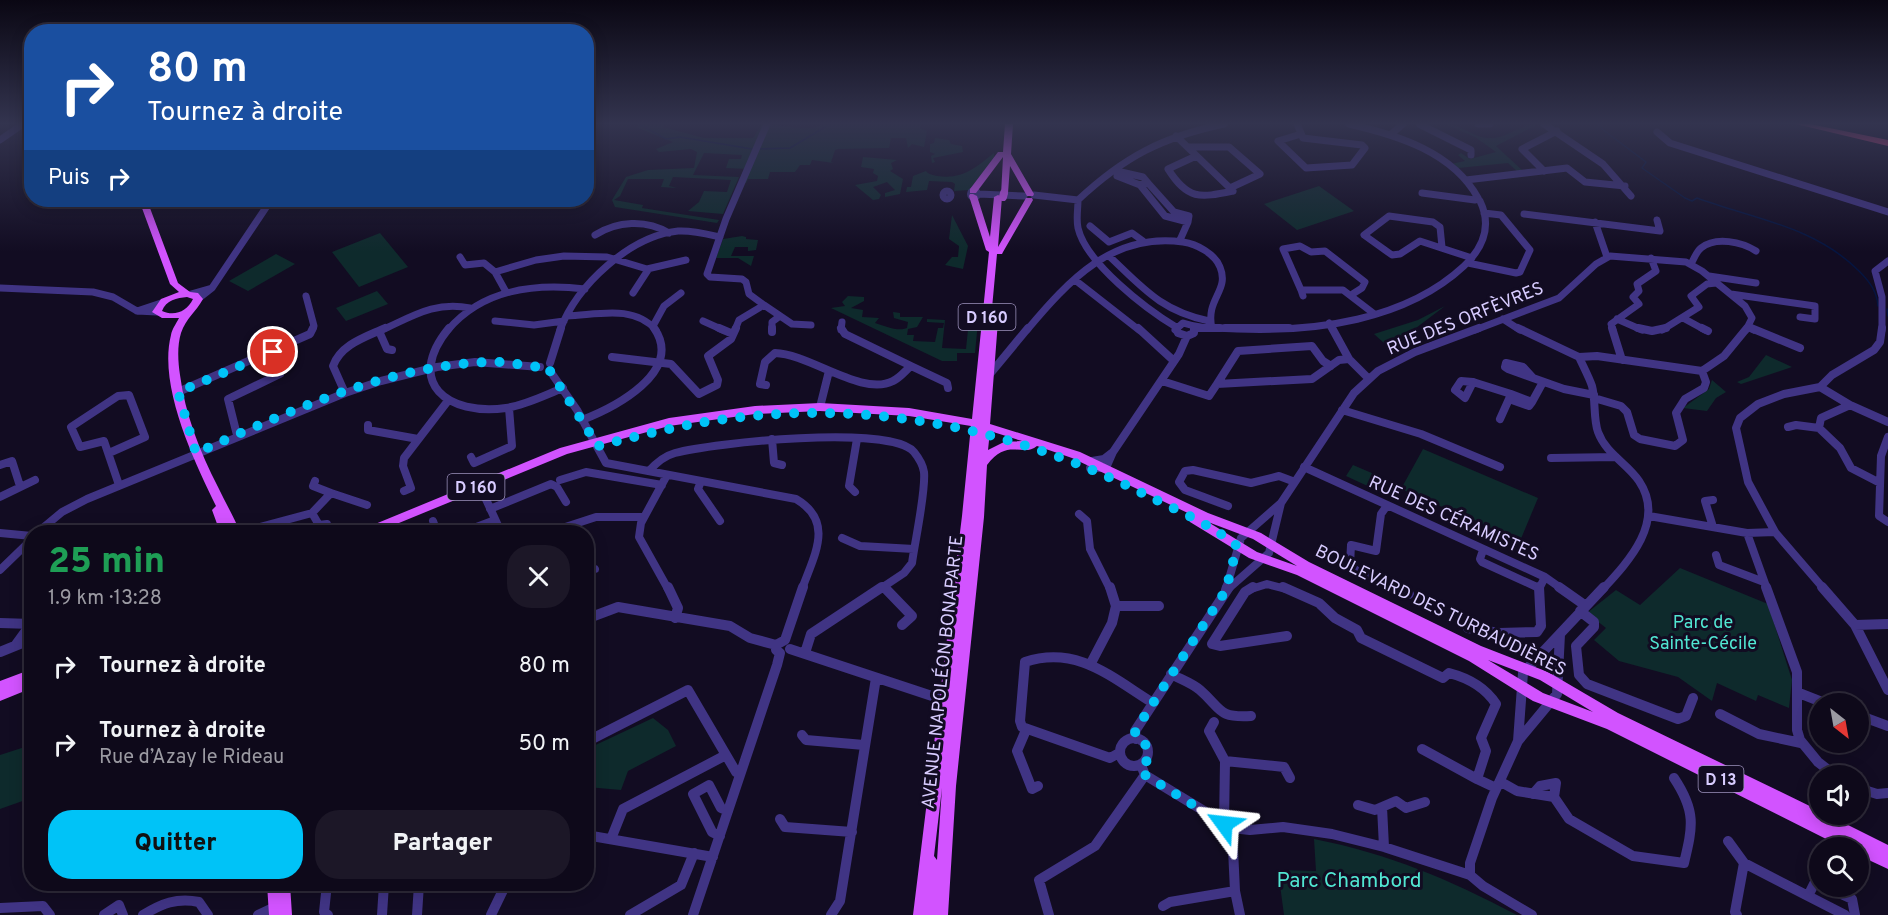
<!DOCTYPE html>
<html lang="fr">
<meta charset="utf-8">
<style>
:root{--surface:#0e091a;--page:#1c1727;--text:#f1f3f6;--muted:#9b9aa2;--line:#2e2a39;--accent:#00c3f7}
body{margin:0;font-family:Overpass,sans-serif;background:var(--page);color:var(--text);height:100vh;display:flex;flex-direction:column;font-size:22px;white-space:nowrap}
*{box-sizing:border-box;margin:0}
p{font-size:20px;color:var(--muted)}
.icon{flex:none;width:33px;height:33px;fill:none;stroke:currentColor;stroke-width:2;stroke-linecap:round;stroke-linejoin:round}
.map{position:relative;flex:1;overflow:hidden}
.side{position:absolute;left:24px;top:525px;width:570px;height:366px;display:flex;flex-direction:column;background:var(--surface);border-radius:24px;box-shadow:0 3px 15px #0003,0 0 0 2px var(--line)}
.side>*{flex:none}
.guide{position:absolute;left:24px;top:24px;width:570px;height:183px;border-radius:24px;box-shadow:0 3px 15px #0003,0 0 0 2px var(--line);background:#1a4fa0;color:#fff;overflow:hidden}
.needle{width:39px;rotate:149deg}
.tools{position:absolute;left:1809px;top:693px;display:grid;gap:12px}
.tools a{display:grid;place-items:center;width:60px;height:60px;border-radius:50%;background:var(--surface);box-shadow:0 3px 15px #0003,0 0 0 2px var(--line);font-size:30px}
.pin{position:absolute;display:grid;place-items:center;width:51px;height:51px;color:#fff;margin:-26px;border:3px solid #fff;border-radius:50%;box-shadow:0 2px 6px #0007}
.me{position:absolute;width:66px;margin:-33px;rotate:300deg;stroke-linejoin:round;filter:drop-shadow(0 0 4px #0008)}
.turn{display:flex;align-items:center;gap:21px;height:126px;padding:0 24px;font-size:27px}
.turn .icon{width:78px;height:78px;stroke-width:2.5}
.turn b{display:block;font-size:42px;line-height:51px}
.then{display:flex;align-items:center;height:57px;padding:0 24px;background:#0003;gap:12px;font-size:22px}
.round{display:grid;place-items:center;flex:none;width:63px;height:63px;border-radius:24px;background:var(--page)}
.overview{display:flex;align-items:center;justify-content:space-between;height:102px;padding:0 24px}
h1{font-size:36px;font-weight:800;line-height:45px;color:#1e9e55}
.button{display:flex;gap:12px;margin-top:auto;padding:12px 24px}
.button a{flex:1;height:69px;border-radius:24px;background:var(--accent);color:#111;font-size:24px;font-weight:800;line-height:69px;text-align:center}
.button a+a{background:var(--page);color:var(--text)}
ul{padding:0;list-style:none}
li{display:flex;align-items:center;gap:18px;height:78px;padding:0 24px}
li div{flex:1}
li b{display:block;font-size:22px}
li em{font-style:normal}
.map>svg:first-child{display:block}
</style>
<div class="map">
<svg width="1888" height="915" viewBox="0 0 1888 915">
<rect width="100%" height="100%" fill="#120c22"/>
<path fill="#0e2a2c" d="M 637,124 L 664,124 L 663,127 L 704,138 L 753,138 L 762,124 C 783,124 806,133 825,124 L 921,124 L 920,128 L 927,131 L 924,147 L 912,144 L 908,148 L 906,138 L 891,138 L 889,148 L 838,149 L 835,150 L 831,162 L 834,163 L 812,160 L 810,165 L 800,165 L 795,172 L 770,172 L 768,179 L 748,179 L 746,183 L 743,183 L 749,169 L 726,168 L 729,159 L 741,159 L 742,155 L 704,153 L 693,175 L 739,177 L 723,214 L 688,211 L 699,202 L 704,191 L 727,192 L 731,180 L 673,177 L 669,186 L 677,188 L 661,187 L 664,179 L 628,179 L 620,196 L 614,200 L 643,205 L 642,208 L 719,220 L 717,223 L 615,207 L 612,200 L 626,177 L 648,170 L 694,168 L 697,152 L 691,149 L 659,152 L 656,149 L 673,142 L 638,128 Z
M 1445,124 C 1462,124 1474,139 1491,138 C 1508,138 1520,124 1538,124 L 1496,146 L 1523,171 L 1518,172 L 1508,163 L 1458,168 L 1451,164 L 1465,161 L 1458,155 L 1461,153 L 1470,159 L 1496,152 L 1475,137 Z
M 935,138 L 949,140 L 951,144 L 962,146 L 963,152 L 933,158 L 935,162 L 932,163 L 931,156 L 935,154 L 930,152 L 930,144 L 934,143 Z
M 994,153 L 994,158 L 969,190 L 954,191 L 955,184 L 952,182 L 929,181 L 927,190 L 906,192 L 907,187 L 911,187 L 913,176 L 926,171 C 927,173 931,175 937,176 C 963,180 976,167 994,153 Z
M 863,157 L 897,160 L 891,163 L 893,169 L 890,171 L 903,179 L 900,194 L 885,197 L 885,193 L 895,190 L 887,182 L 873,187 L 881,195 L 879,199 L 873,200 L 855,185 L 877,181 L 878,176 L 873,173 L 874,169 L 861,167 Z
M 1319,186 L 1354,211 L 1297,230 L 1264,204 Z
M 952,215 L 968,246 L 963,269 L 945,265 L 952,257 L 958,257 L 959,246 L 949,239 Z
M 380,233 L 408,267 L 359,287 L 332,252 Z
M 742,236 L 746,237 L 746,239 L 758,240 L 756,250 L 748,251 L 748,247 L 735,247 L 731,256 L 754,256 L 751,266 L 738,258 L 716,258 L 723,239 Z
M 276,254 L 295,264 L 248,291 L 229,281 Z
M 377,291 L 388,304 L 346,321 L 336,308 Z
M 848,296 L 864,297 L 864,301 L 851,308 L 863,310 L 862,317 L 879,318 L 875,323 C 885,326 898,332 907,328 L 908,322 L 894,318 L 893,312 L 900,313 L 900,317 L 923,317 L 917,327 L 908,329 L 907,335 L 914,335 L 913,341 L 935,342 L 938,328 L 943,328 L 944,323 L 927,322 L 927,319 L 945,320 L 942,348 L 966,349 L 970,310 L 979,311 L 975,353 L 957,353 L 957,361 L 942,361 L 831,308 L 845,306 L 842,302 Z
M 1445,306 L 1408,334 L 1385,344 L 1374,334 L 1418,320 Z
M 1766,355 L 1792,367 L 1741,384 L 1737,382 L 1749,377 Z
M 1712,380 L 1726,392 L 1716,398 L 1707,411 L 1683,408 L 1709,389 Z
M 1423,449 L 1538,498 L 1520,541 L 1401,489 Z
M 1353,465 L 1381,477 L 1374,489 L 1346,476 Z
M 1680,568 L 1768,604 L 1792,680 L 1789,708 L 1758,695 L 1756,701 L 1717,683 L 1712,701 L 1678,677 L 1619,661 L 1594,640 L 1606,628 L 1587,613 L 1616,590 L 1640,605 Z
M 653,718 L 668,730 L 676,746 L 628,771 L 621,790 L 587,787 L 587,749 Z
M 31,745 L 31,798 L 0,809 L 0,755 Z
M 1314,839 C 1390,854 1448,879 1517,915 L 1284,915 L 1278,870 L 1316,871 Z"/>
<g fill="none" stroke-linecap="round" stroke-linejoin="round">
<path stroke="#061540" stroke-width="1.5" d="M 639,124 L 666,139 L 680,137 L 752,149
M 1595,124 L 1601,125 L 1602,129 L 1646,162 L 1642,168 L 1685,198 L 1692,201 L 1697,198 C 1754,219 1814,226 1859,271 C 1869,281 1877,291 1878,306
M 758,149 L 790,148 L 830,124
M 1887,309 L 1888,316"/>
<path stroke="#403484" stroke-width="7" d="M 1297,124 L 1303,138 L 1362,145 L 1365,148 L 1352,165 L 1306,168 L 1278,141 L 1301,134
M 1349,124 C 1397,135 1453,152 1478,198
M 1419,124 L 1471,150 L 1471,155
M 1478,124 L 1490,124
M 1544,124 L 1603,164 L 1631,196
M 1657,132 L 1670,143 L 1888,212
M 1390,135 L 1403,124
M 1176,136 L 1233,191
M 0,140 L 23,124
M 1188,147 L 1229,147 L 1260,174 L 1230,188
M 1196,156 L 1168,169 C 1188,200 1199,198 1233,191
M 1544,171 L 1522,149 L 1557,131
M 1466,180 L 1567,168 L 1585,182 L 1625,186
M 1140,185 L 1165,216 L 1188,222 L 1189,216 L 1174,212 L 1148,183
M 1140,185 L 1117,176 L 1121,172 L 1143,177 L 1148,183
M 1140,185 L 1148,183
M970.5 194a3.5 3.5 0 1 1 7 0a3.5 3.5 0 1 1-7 0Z
M943 195a4 4 0 1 1 8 0a4 4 0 1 1-8 0Z
M 1422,193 L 1475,200
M 979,194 L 1024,196
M 1034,195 L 1078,200
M 1524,214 L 1660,231 L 1657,220
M 1595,222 L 1607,257
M 1090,226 L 1109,242 L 1132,233 L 1143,241
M 595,235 C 617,221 646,219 669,233
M 1180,240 L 1188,222
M 1442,247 L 1440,227 L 1433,222 L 1389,216 L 1364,235 L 1392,255 L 1400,254 L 1420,241 L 1472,258
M 1109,256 C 1143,288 1161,311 1209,321
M 460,257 L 465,265 L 484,263 L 495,272
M 1468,263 L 1516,273 L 1520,272 L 1530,250 L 1501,215 L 1484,213
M 1691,264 C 1694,259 1696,252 1701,248 C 1716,236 1742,242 1756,251
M 1709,276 L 1756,283
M 1075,280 L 1139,330
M 0,288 L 93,292 L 113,297 L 137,311
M 212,288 L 271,200
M 1301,290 L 1283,249 L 1300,246 L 1311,252 L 1325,251 L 1365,282 L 1362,288 L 1351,295
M 506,292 L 495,272 L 536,260 L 564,256 L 607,257 L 647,269 L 686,260
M 633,293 L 648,270
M 191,294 L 212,288 L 198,299
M 1731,294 L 1815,306 L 1815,319 L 1800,317
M 306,296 L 314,326 L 312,330
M 1303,296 L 1301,290 L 1343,290 L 1373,313
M 764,305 L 792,324 L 811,325
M 157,312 L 137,311 L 161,303
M 567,316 C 597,315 633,304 656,330
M 1683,318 L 1705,330
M 1503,319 L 1520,330
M 1617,319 L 1642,330
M 495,321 L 534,325 L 564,321
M 703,321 L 723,330
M 1329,323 L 1333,330
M 653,326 L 664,306 L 681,293
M 1176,327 C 1146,309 1086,263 1078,228 C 1076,219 1078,209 1078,200 C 1124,157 1162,137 1224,124
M 1748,327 L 1754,330
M 382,330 C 413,316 435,301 470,308
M 448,330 C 483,289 534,283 585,289
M 560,330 C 577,285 630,236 678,231 C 692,230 707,234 720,237
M 735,330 L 739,320 L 764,305 L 749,294 L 746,282 L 742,279 L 710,277 L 707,274 L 726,219 L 767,124
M 772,330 L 772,322 L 780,316
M 841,330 L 842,322
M 1027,330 C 1069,280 1113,232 1183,242 C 1197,244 1215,254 1220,267 C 1230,291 1205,299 1212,328
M 1175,330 L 1183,323 C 1201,329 1217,328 1237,329 C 1314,332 1405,321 1464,266 C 1483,248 1492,226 1480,201
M 1475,330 L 1559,298 L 1596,264 L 1610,256 L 1686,262 L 1702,271 L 1745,306 L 1752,318 L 1746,330
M 1613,330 L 1611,324 L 1639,304 L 1633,297 L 1639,291 L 1637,284 L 1656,271 L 1651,258
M 1662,330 L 1699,307 L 1691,296 L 1707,284 L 1716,283
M 1882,330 L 1882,297 L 1875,271 L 1888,261"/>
<path stroke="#403484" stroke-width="8" d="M 449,328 C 404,383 448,416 506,408 C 526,405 545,395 563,388
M 719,328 L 733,334
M 772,328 L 772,332
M 841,328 L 845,334 L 911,366
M 1138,328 L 1174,361
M 1176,328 L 1178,333 L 1187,336 L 1194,333 L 1194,328
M 1195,328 L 1220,328
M 1225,328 L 1289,328
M 1332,328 L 1349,359 L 1368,378
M 1518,328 L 1579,357 C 1583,366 1589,377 1592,386 C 1596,401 1593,418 1598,432 C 1606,454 1627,463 1639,481 C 1666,521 1629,561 1603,589
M 1612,328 L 1622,360
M 1638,328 L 1652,331 L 1666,328
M 1702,328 L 1708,331
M 1751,328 L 1800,348
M 379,331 L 387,349 L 392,350
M 612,357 L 671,364 L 699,394 L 717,385 L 718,380 L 708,356 L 731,339 L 736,328
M 1579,357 L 1597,356 L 1702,371 L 1724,356 L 1747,328
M 550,363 L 561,328
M 1506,363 L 1523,367 L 1533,378 L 1508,369 L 1505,367 Z
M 550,371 L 577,410 L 606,463 L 796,499 C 835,522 814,555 802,589
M 990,374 L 1028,328
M 1533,378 L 1564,389 L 1594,395
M 1162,381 L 1209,396 L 1217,384 L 1312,379 L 1339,360 L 1349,359
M 1461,381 L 1473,382 L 1465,398 L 1455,390 Z
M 1473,382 L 1511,394
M 1217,384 L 1238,351 L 1312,346 L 1323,361 L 1331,366
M 766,385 L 760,384 L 765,362 L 775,353 C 810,354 862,397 893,381 C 900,378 905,371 911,366 L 947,383 L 948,388
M 1820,387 L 1850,405 L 1888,422
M 178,392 L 310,334 L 313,328
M 345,393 L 333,366 C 341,344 366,337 385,328
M 1511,394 L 1532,402 L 1529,406 L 1509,399 Z
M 1594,398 L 1621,406 L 1627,412 L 1634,435 L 1640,439 L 1675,446 L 1683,440 L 1676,413 L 1685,399 L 1704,388 L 1706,382 L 1702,371
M 1532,402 L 1543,382
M 1850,405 L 1821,418 L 1819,428 L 1840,448 L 1851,468 L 1880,483
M 820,407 L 829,371
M 1342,410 L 1421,434 L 1500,467
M 1500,419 L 1509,399
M 582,420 C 613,408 685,372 654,328
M 368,425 L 368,430 L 418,439
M 1788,427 L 1796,425 L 1819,428
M 237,435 L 228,399 L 280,374
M 1888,437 L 1881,456 L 1879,516 L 1888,522
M 772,439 L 774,463 L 782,465
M 1113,452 L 1179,354 L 1187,336
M 109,453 L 145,437 L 129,395 L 118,396 L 71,427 L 80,447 L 104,441 L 119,485
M 471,457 L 474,463 L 512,446 L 509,408
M 1551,458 L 1616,457
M 0,465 L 12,461 L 20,486
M 1304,467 L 1545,577 L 1562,589
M 1090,468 L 1106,468 L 1113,452 L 1104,459 L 1092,461
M 649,471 C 656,463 664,456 675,453 C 711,443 891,424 914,452 C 918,457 923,465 924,472 C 926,491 915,541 912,563 L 904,573 L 880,589
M 667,475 L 641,523 L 639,537 L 668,589
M 560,480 L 586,472 L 662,485
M 315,481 L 313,486 L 331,493
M 701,481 L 698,489 L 720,521
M 404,491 L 411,488 L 403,466 L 404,458 L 447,402
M 855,492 L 849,486 L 857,439
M 479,493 L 484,495 L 501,532
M 0,497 L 35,480
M 1713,500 L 1705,501 L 1713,527
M 1228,506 L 1185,490 L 1179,482 L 1185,471 L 1193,470 L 1251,483 L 1279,476 L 1295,482
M 1386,507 L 1381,514 L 1376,551 L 1351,545 L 1350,565 L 1361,574 L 1399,589
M 490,509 L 551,484 L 557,487 L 566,502
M 312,513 L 331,493 L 367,505
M 1079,514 L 1087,521 L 1090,549 L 1110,589
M 1649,516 L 1747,533 L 1775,532
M 433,521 L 437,532
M 38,532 L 62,512 L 87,499 L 345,393 L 381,381 L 437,367 L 475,362 L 540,367
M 241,532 L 312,513 L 319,525 L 327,524
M 463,532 L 495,520
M 550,532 L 596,517 L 644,517
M 0,533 L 32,536
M 1747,533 L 1767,589
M 842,538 L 860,546 L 914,549
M 1483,550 L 1480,559 L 1482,562 L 1539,588
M 1716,555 L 1719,565 L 1764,582
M 0,570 L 32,539
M 586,572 L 595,569
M 884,587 L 886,589
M 1226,589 L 1241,538 L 1281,503 L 1354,393 L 1378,371 L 1415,352 L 1479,328
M 1228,589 L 1269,553 L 1281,503
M 1251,589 L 1267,584 L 1286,589
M 1539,589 L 1545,577
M 1824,589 L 1775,532 L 1748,482 L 1736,428 L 1740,418 L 1758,404 L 1784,394 L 1820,387 L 1832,375 L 1874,350 L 1880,342 L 1882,328"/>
<path stroke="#403484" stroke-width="10" d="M 668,587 L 678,608 L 675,618
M 884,587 L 912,616 L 902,625
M 1253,587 L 1245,592 L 1212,644 L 1220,646 L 1287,636
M 1283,587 L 1319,603 L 1335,618 L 1357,630 L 1361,638 L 1443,678 L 1449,673 C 1468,678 1485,687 1496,704 L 1481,738 L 1486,751 L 1477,779 L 1496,788
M 1395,587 L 1409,594
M 1559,587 L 1586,606
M 1766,587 L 1797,672 L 1797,730 L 1800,740 L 1818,762 L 1836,776
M 1822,587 L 1855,625 L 1888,690
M 1226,590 L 1227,587
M 1116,606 L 1159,606
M 1580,611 L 1594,622 L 1594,627 L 1576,646 L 1579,675 L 1587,684 L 1678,719 L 1686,716 L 1693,698
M 586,619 L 618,607 L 730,626 L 750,638 L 776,645
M 0,623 L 32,624
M 1855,625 L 1888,624
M 1468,628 L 1499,633 L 1537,632 L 1541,626 L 1539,587
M 776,645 L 785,640 L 803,587
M 15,646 L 31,624
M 790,649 L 947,701
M 0,652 L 32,639
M 805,653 L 811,634 L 882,587
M 1090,665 L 1112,623 L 1116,606 L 1110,587
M 1171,674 C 1180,679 1192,683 1200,690 C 1222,709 1217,718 1251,716
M 1799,693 L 1827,704
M 1720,714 L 1759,734 L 1801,743
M 1858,715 L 1888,726
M 1214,722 L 1209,731 L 1225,761 L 1224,824
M 1026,730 L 1017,751 L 1032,789 L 1038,786
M 802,735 L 806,740 L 864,745
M1120 752a14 14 0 1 1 28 0a14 14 0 1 1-28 0Z
M 1136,739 L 1135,731 L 1229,587
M 1518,741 L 1523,673 L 1604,587
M 586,742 L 688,690 L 736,772 L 740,774
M 1422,749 L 1477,779
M 1119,753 L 1110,758 L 1022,727 L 1020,721 L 1025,662 C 1077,645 1111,677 1153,703
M 1225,761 L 1284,767 L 1290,778
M 1141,765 L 1145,775 L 1232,828 L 1250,830 L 1283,827 L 1332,834 L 1384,847 L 1470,875 L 1483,886 L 1532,915
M 1501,782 L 1517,791 L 1554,797
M 1858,788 L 1877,794 L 1888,793
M 1533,794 L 1540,786 L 1556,783 L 1554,797 L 1569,819 L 1633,856 L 1684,863 C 1693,826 1696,811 1674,778
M 1358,805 L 1375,810 L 1382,807
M 780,819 L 785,827 L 852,832
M 1232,828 L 1235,891 L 1240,915
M 586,835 L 713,857
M 720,836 L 712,832 L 693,794 L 709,785 L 721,808 L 728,811
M 611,839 L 623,809 L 726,755
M 1728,841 L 1744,863
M 1384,847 L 1382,807 L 1396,801 L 1406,808 L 1425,802
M 1470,875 L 1470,863 L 1492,798 L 1518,741 L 1557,694 L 1560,634
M 327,884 L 324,912 L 328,915
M 1824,886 L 1852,899 L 1855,915
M 1808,896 L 1815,882 L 1820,884
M 1163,906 L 1170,902 L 1235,891
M 0,908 L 43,906 L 50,915
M 104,915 L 119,905 L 123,915
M 143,915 C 161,904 177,897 199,902 L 208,915
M 258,915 L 275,907
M 382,915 L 384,884
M 417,915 L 419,884
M 491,915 L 506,884
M 630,915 L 681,885 L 694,853
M 693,915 L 777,665 L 780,653 L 776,650 L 776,645
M 831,915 L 840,901 L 876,678
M 1049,915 L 1039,880 L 1095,846 L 1145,775
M 1737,915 L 1735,912 L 1744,863 L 1845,915"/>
<path fill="#d253ff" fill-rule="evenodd" d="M 1005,124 L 1013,124 L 1011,154 L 1034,194 L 1033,196 L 1027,196 L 1010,166 L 1008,193 L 1007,195 L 1001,195 L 1003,157 L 976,193 L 970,193 L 970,189 L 998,152 L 1003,152 Z
M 970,194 L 973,194 L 977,196 L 990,237 L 994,197 L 998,195 L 1002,197 L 998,247 L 1026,198 L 1032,198 L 1033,200 L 1003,252 L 1002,254 L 997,254 L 991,319 L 996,319 L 998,321 L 990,424 L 1080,452 L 1208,513 L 1261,533 L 1309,562 L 1481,646 L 1548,672 L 1618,713 L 1820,811 L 1820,814 L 1826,814 L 1888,845 L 1888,869 L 1858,855 L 1858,848 L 1844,848 L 1607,729 L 1533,701 L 1469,661 L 1297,575 L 1249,558 L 1190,522 L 1188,519 L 1192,515 L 1072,458 L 1037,446 C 1023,458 1008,437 987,465 L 984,517 L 956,786 L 948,915 L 913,915 L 962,516 L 971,426 L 909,416 L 820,411 L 755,414 L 669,426 L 567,454 L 377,532 L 362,532 L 363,529 L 560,448 L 669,418 L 755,406 L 820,403 L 909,408 L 972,419 L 989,252 L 986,250 L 969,196 ZM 990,431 L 1022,441 L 1004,442 L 988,450 ZM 1208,522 L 1253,539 L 1297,566 L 1257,552 ZM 1488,660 L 1540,680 L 1593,712 L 1543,693 ZM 942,788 L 937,860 L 934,856 Z
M 139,200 L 147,200 L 178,283 L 190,292 L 198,293 L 203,299 C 196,312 186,318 181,333 C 177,346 178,362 180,375 C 185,414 200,452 218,487 C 225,502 234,517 240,532 L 220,532 L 212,510 L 216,506 C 194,461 158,386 171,335 C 172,329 176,324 179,318 L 162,318 L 152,312 L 161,299 L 179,292 L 170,284 ZM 187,297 L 193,299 C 187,311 175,317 162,311 C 166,300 177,298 187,297 Z
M 32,669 L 32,688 L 0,701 L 0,681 Z
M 267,884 L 290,884 L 292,915 L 269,915 Z"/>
<path fill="#ff478b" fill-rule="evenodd" d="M 1796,124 L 1810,124 L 1888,140 L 1888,146 Z"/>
<path stroke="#d253ff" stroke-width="8" d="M 1003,197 L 1004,193"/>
</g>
<linearGradient id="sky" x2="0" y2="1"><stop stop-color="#0a0713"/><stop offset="0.49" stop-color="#33344f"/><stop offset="1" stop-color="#33344f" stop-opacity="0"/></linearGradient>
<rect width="1888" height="252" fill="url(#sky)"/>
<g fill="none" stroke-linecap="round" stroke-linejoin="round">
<path stroke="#00c3f7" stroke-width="10" stroke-dasharray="0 18" d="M 273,352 L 178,392 L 196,453 C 288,412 388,365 490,362 C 507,361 523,366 540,367 L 543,372 L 550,371 L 598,446 C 638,436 677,426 718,420 C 864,399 1007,426 1138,491 C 1171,508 1208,522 1237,546 L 1226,590 L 1135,731 L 1136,739 C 1146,742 1151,750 1148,760 L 1141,765 L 1145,775 L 1224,824"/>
</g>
<g text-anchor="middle" stroke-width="6" stroke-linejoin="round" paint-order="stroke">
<g fill="#120c22" stroke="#9d92bd" stroke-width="1.5">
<rect x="958.5" y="304" width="57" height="26" rx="4.5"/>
<rect x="447.5" y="474" width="57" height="26" rx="4.5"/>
<rect x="1698.5" y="766" width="45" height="26" rx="4.5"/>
</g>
<g font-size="16" font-weight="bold" fill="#d8ccff">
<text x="987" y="323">D 160</text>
<text x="476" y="493">D 160</text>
<text x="1721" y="785">D 13</text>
</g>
<g font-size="18" fill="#d8ccff" stroke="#120c22">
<text transform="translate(1465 318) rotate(-22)" y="6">RUE DES ORFÈVRES</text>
<text transform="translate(1454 518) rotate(24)" y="6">RUE DES CÉRAMISTES</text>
<text transform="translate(1441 610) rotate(26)" y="6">BOULEVARD DES TURBAUDIÈRES</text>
<text transform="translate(942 672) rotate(-84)" y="6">AVENUE NAPOLÉON BONAPARTE</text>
</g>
<g font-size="18" fill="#51e6d2" stroke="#120c22">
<text x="1703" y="628">Parc de<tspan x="1703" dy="21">Sainte-Cécile</tspan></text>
</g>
<g font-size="21" fill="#51e6d2" stroke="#120c22">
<text x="1349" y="887">Parc Chambord</text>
</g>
</g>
</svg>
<div class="tools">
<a><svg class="needle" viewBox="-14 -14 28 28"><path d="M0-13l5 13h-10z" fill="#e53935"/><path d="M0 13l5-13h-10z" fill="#9b9aa2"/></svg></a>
<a><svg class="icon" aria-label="sound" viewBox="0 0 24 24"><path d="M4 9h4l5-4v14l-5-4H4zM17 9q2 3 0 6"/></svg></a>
<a><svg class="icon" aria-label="search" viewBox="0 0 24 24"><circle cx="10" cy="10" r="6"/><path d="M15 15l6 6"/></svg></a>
</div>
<div class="pin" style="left:273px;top:352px;background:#d93025"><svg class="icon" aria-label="arrive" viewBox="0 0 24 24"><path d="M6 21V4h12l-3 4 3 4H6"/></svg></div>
<svg class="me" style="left:1224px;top:824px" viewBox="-20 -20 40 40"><path d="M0-17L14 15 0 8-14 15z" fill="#00c3f7" stroke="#fff" stroke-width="4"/></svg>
<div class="guide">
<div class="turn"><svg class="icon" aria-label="right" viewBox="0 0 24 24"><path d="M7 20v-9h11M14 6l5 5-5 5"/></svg><div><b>80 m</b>Tournez à droite</div></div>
<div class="then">Puis<svg class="icon" aria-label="right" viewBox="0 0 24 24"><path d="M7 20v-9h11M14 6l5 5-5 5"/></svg></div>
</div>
<section class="side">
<div class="overview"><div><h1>25 min</h1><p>1.9 km · 13:28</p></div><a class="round"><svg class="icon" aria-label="close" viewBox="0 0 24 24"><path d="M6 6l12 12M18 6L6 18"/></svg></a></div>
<ul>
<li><svg class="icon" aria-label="right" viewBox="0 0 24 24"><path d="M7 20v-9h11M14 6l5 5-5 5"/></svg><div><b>Tournez à droite</b></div><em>80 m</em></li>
<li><svg class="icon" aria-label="right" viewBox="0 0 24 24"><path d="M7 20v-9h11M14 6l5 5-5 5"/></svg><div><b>Tournez à droite</b><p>Rue d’Azay le Rideau</p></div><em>50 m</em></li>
</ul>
<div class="button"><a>Quitter</a><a>Partager</a></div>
</section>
</div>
